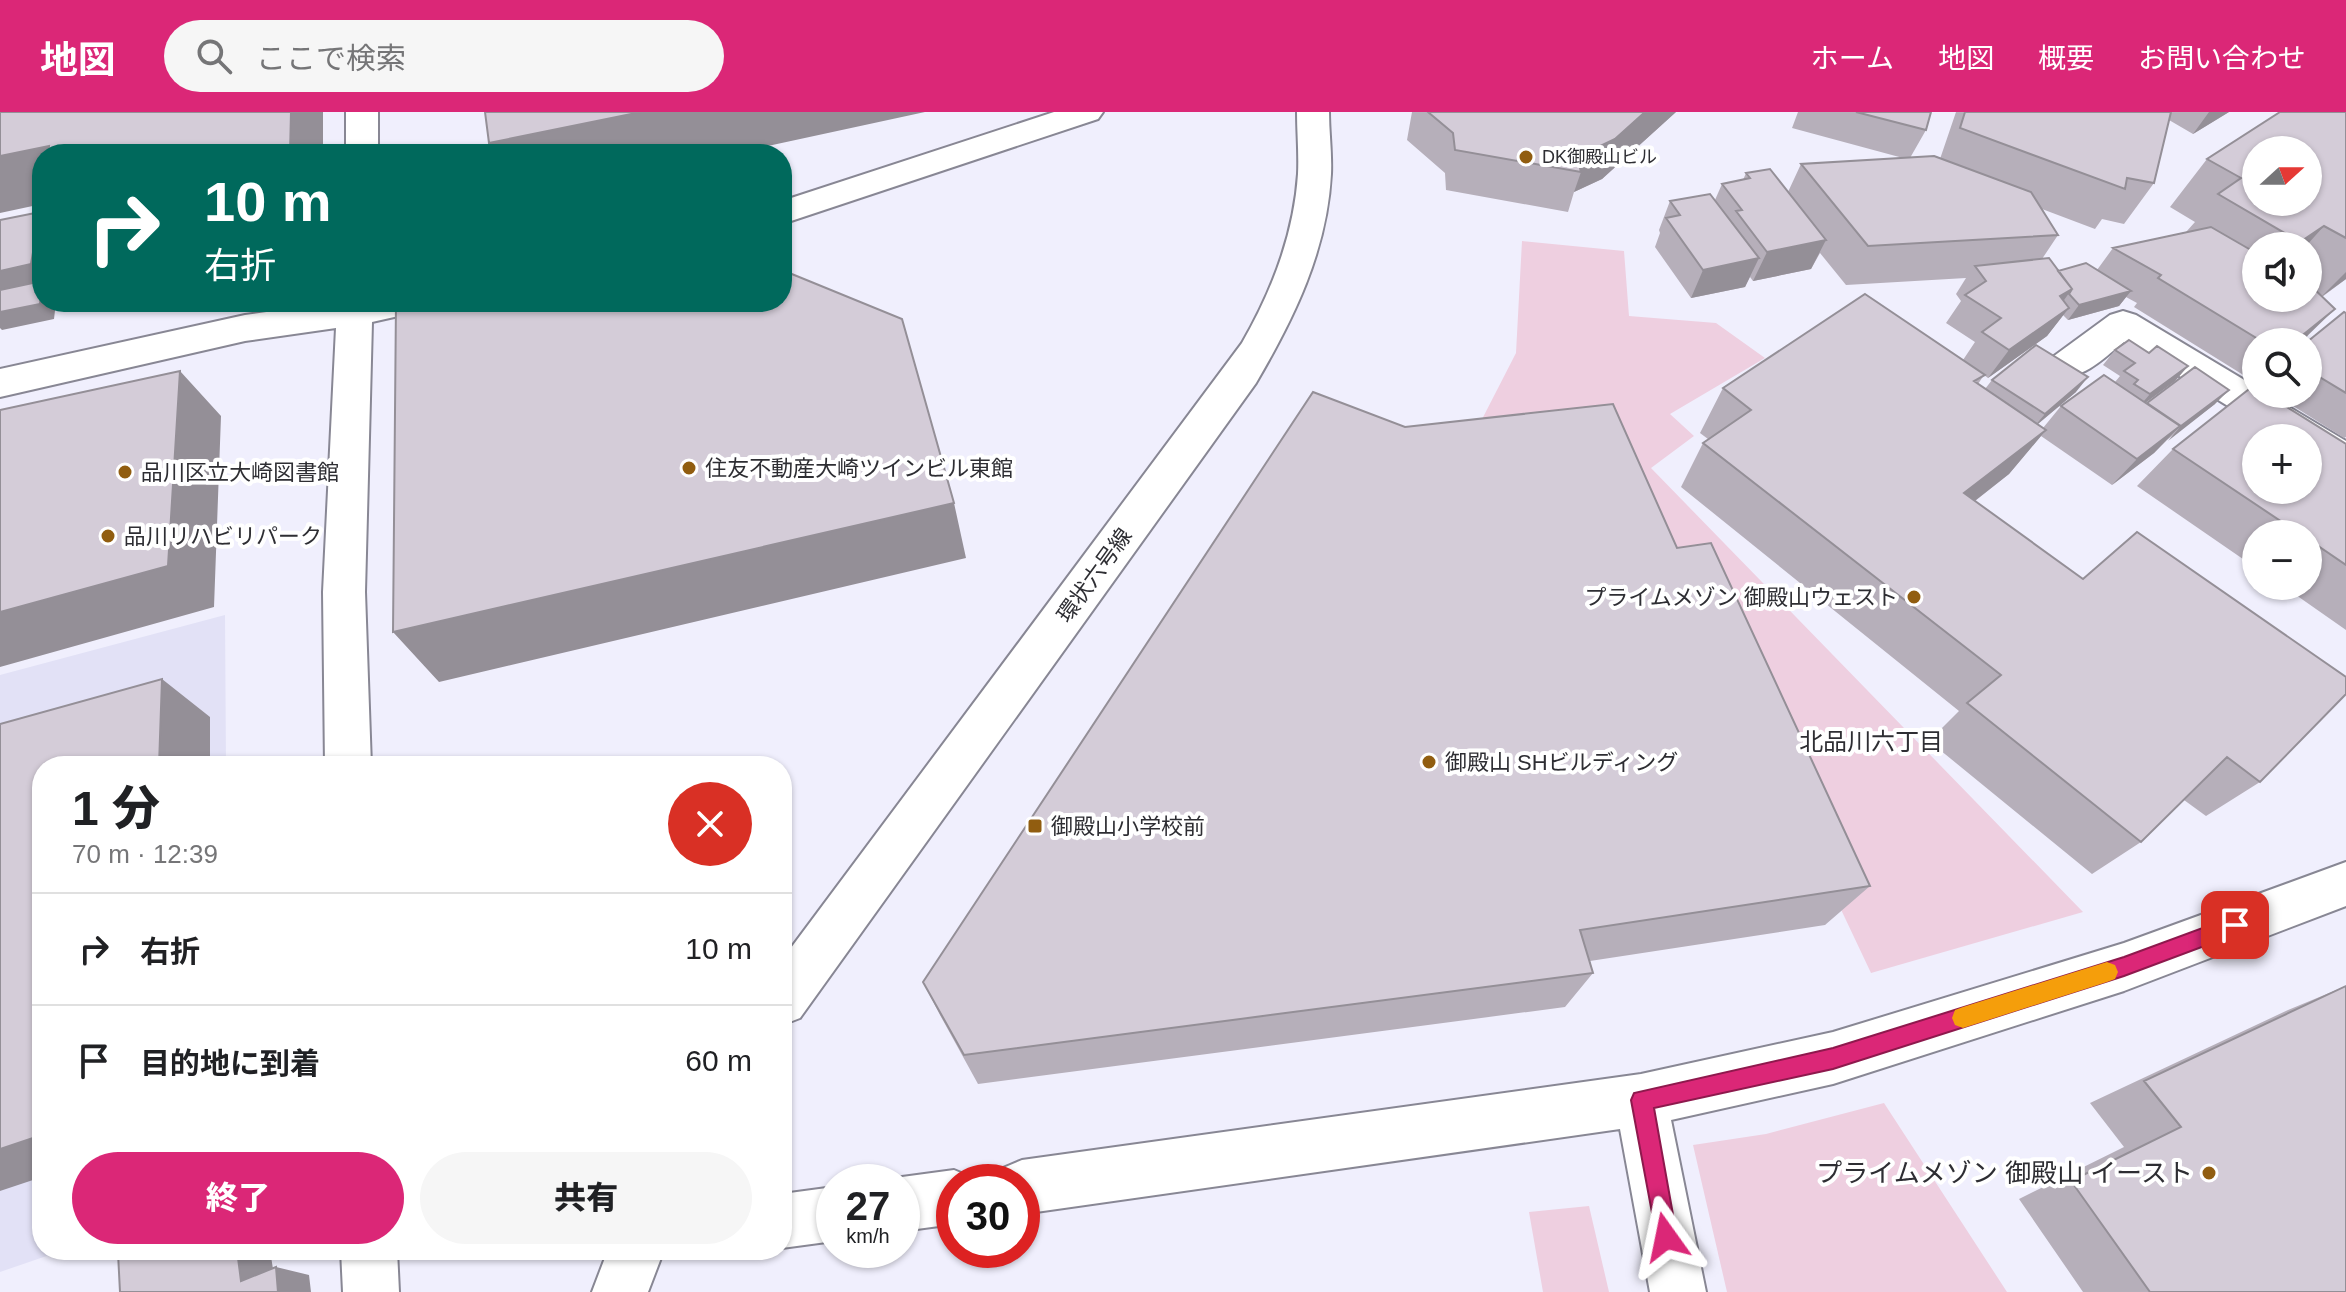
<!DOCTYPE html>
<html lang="ja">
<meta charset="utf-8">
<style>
:root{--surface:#fff;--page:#f6f6f6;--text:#202124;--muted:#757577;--line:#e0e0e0;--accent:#db2777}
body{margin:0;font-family:Helvetica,"Noto Sans JP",sans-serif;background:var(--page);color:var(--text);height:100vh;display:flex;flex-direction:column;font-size:30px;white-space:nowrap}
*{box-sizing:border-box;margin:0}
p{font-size:26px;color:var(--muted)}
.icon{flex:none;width:44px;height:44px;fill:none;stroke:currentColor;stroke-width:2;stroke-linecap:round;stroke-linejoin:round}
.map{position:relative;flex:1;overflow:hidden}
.sheet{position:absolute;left:32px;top:644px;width:760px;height:504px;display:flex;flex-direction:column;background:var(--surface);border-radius:32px;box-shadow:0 2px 6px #0004}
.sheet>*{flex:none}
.banner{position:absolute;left:32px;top:32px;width:760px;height:168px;border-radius:32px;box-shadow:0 2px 6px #0004;background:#00695c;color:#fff;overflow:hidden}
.needle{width:52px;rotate:69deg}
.tools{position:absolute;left:2242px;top:24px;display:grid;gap:16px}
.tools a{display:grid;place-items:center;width:80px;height:80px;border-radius:50%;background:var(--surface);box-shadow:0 2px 6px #0004;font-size:40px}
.speed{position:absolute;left:816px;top:1052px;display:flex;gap:16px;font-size:40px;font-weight:700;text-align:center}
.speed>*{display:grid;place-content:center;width:104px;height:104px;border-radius:50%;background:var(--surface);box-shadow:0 2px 6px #0004;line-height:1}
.speed small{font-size:20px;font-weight:400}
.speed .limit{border:12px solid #d22;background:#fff;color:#111}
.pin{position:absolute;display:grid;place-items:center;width:68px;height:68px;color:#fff;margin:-34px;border-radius:16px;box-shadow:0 4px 12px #0006}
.me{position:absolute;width:88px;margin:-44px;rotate:348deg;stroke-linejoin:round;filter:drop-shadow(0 0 6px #0008)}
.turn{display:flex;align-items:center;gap:28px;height:168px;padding:0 40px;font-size:36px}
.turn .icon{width:104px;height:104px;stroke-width:2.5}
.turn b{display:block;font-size:56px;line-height:68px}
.round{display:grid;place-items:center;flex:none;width:84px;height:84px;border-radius:42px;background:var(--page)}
.headline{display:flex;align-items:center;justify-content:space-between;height:136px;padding:0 40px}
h1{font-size:48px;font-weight:800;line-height:60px}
.primary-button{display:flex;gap:16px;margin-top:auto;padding:16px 40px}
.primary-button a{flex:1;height:92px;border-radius:48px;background:var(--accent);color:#fff;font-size:32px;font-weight:800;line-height:92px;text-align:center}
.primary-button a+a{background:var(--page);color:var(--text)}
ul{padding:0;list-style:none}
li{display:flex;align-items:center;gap:24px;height:112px;padding:0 40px;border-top:2px solid var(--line)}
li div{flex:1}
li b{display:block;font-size:30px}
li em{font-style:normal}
header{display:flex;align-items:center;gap:48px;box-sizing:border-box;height:112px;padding:0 40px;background:var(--accent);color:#fff}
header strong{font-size:38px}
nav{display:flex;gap:44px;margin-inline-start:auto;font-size:28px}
.search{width:560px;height:72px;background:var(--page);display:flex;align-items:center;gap:20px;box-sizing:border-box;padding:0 28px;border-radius:44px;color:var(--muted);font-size:30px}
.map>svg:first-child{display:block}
</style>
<header>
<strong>地図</strong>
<div class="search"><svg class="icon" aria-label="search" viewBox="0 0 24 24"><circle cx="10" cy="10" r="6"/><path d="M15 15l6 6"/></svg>ここで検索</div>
<nav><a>ホーム</a><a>地図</a><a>概要</a><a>お問い合わせ</a></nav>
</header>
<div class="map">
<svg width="2346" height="1180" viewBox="0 0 2346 1180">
<rect width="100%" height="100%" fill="#f0effd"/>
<path fill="#e2e1f6" d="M 225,503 L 226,654 L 42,654 L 42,1138 L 64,1138 L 0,1160 L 0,563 Z"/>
<path fill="#eecfe0" d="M 1522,129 L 1624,139 L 1629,204 L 1716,211 L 1765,246 L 1670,302 L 1694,324 L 1651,356 L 2083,800 L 1871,861 L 1775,658 L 1458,354 L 1516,241 Z
M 1884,991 L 2007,1180 L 1727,1180 L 1693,1033 L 1766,1022 Z
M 1589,1094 L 1609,1180 L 1543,1180 L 1529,1100 Z"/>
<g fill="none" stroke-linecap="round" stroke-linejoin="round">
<g stroke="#888794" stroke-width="4">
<path id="minor" d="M 346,0 L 378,0 L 378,42 L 346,42 Z
M 1054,0 L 1103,0 L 1098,7 L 782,112 L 782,89 Z
M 337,190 L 426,190 L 421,199 L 372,210 L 365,480 L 371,654 L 325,654 L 323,480 L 336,216 L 245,229 L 0,285 L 0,257 L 245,203 Z
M 2123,199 L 2136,203 L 2256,275 L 2256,282 L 2267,282 L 2346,329 L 2346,363 L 2308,344 L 2308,326 L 2280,326 L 2124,230 C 2103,246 2082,271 2054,262 L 2048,253 L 2054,244 L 2110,203 Z
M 2346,750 L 2346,794 L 2124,879 L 1833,972 L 1671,1008 L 1706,1180 L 1650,1180 L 1620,1017 L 1022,1102 L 1022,1070 L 997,1070 L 1003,1056 L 1022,1048 L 1641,962 L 1833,920 L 2124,831 Z
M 954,1058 L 973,1066 L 975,1070 L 954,1070 L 954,1112 L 902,1119 L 902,1070 L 890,1070 L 902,1065 Z
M 834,1075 L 834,1129 L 782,1136 L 782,1082 Z
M 341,1138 L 397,1138 L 399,1180 L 343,1180 Z"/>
</g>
<g stroke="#888794" stroke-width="4">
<path id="major" d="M 1297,0 L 1329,0 C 1329,21 1332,41 1331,62 C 1327,139 1294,206 1256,271 L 800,906 L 782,913 L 782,848 L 1242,231 C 1272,179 1294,122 1298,62 C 1299,41 1297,21 1297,0 Z
M 608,1138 L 664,1138 L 648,1180 L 592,1180 Z"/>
</g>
<use href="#minor" fill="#fff" fill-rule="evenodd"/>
<use href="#major" fill="#fff" fill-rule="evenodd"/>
</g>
<path fill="#b6afba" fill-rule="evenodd" d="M 1412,0 L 1676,0 L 1602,67 L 1574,80 L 1568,100 L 1446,78 L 1445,61 L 1407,28 Z
M 1798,0 L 1931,0 L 1926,18 L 1910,46 L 1940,47 L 1956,0 L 2229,0 L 2193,22 L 2169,8 L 2154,71 L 2124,112 L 2102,107 L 2095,117 L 2042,97 L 2058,123 L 2042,147 L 2058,159 L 2097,158 L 2113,136 L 2186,120 L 2195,110 L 2170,95 L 2207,47 L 2346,0 L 2346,167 L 2322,185 L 2307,225 L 2301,230 L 2256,230 L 2256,266 L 2253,269 L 2134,195 L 2137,191 L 2126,185 L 2119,194 L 2068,208 L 2063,203 L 2047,224 L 1988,266 L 1984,263 L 1978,272 L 1985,277 L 1992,268 L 2076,280 L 2038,312 L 2043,316 L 2061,294 L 2115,270 L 2120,264 L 2103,253 L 2115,238 L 2149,241 L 2188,254 L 2175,269 L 2145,291 L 2215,292 L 2167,328 L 2154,341 L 2112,373 L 2041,324 L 2009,362 L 1975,389 L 2260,670 L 2206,704 L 2184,688 L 2141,730 L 2092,762 L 1929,629 L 1959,599 L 1681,375 L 1703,331 L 1708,327 L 1700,321 L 1723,276 L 1963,248 L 1975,230 L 1946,211 L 1961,189 L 1956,182 L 1966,166 L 1846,173 L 1820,141 L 1811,157 L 1753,169 L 1750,165 L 1745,175 L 1691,186 L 1655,135 L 1660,121 L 1659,118 L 1670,89 L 1715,88 L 1722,72 L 1743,68 L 1746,61 L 1788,80 L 1801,52 L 1903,46 L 1792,16 ZM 2256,134 L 2308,134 L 2308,186 L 2256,186 Z
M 2346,201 L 2346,325 L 2344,326 L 2274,282 L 2308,282 L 2308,230 Z
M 2346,332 L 2346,518 L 2283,474 L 2308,474 L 2308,422 L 2256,422 L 2256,456 L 2137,374 L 2173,337 Z
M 1677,436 L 1870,774 L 1825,813 L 1590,849 L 1593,861 L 1565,895 L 978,972 L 940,903 L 923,870 Z
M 2346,874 L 2346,1180 L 2083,1180 L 2019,1087 L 2124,1035 L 2090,991 L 2288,898 Z"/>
<path fill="#948f97" d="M 291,0 L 323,0 L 323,42 L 290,42 Z
M 641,0 L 925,0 L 731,42 L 495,42 L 489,31 Z
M 1645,0 L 1676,0 L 1602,67 L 1574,80 L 1581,60 L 1577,45 Z
M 2209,0 L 2229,0 L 2193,22 Z
M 49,34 L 56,42 L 42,42 L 42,92 L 0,101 L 0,44 Z
M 40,100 L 42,103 L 42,190 L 56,190 L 54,207 L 2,218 L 0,216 L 0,159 Z
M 2324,114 L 2306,134 L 2297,134 L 2300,130 Z
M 1826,128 L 1811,157 L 1753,169 L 1767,140 Z
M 1759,146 L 1745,175 L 1691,186 L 1703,158 Z
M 2346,160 L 2346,167 L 2321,185 Z
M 2072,177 L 2051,206 L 2060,184 Z
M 2131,179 L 2119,194 L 2068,208 L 2079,193 Z
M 68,190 L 125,190 L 78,200 Z
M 2069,196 L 2047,224 L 1988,266 L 2009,238 Z
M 2335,197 L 2301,230 L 2294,230 Z
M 2188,254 L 2175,269 L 2137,297 L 2150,282 Z
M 180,259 L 221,304 L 214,495 L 0,555 L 0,500 Z
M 2088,265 L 2076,280 L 2033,316 L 2045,302 Z
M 2229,278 L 2215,292 L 2168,329 L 2181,314 Z
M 2180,314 L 2154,341 L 2112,373 L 2137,347 Z
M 2046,318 L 2009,362 L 1930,424 L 1964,381 Z
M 954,391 L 966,446 L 439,570 L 393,520 Z
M 162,567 L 210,605 L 210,654 L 159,654 Z
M 42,1023 L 42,1065 L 0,1079 L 0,1037 Z
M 184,1138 L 220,1138 L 185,1146 Z
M 237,1138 L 270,1138 L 276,1176 L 241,1169 Z
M 276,1155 L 309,1163 L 311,1180 L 278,1180 Z"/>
<path fill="#d4ccd8" stroke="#948f97" stroke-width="2" fill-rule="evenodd" d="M 0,0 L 291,0 L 290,42 L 48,42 L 49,34 L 0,44 Z
M 485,0 L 641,0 L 489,31 Z
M 1428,0 L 1645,0 L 1615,27 L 1577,45 L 1581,60 L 1455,38 L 1453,21 Z
M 1856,0 L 1931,0 L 1926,18 Z
M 1965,0 L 2171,0 L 2154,71 L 2127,66 L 2125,77 L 1960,16 Z
M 2280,0 L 2346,0 L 2346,126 L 2324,114 L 2300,130 L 2218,82 L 2241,66 L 2207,47 ZM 2256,38 L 2308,38 L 2308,90 L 2256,90 Z
M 1934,44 L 2031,80 L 2058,123 L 1868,134 L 1801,52 Z
M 1770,57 L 1826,128 L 1767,140 L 1736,99 L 1742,98 L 1722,72 L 1750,66 L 1746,61 Z
M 1710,82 L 1759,146 L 1703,158 L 1666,106 L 1680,103 L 1670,89 Z
M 42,90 L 42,152 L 34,153 Z
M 40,100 L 31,152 L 0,159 L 0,108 Z
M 2211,115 L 2256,141 L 2256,186 L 2308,186 L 2308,171 L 2335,197 L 2294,230 L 2263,230 L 2158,166 L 2161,163 L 2113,136 Z
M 2049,146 L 2072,177 L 2060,184 L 2069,196 L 2009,238 L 1982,220 L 2001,206 L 1965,183 L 1986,169 L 1975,154 Z
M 2086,151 L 2131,179 L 2079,193 L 2069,182 L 2072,177 L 2058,159 Z
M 782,158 L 902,207 L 954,391 L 393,520 L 396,190 L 782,190 Z
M 42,169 L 40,192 L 0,200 L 0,178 Z
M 1865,182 L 1985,263 L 1974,269 L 2046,318 L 1964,381 L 2083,467 L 2137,420 L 2346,565 L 2346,582 L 2260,670 L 2227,645 L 2141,730 L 1967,591 L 2001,563 L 1703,331 L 1751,298 L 1723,276 Z
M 2344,200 L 2346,201 L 2346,281 L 2308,258 L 2308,230 L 2307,230 Z
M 2129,228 L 2149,241 L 2157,234 L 2188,254 L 2150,282 L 2134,272 L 2138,268 L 2124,259 L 2135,251 L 2115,238 Z
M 2036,233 L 2088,265 L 2045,302 L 1992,268 Z
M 2195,255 L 2229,278 L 2181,314 L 2147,291 Z
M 180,259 L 168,454 L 0,500 L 0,298 Z
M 2104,263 L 2180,314 L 2137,347 L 2061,294 Z
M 2253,274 L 2256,276 L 2256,282 L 2266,282 L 2346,332 L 2346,453 L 2308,427 L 2308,422 L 2300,422 L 2173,337 ZM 2256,326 L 2308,326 L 2308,378 L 2256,378 Z
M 1313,280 L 1405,315 L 1613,292 L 1677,436 L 1711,431 L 1870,774 L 1580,818 L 1593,861 L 964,943 L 923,870 Z
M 162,567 L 159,654 L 42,654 L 42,1023 L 0,1037 L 0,612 Z
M 2346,874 L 2346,1180 L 2150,1180 L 2071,1069 L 2181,1015 L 2144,969 Z
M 125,1138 L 184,1138 L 185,1146 L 203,1138 L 237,1138 L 241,1169 L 276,1155 L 278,1180 L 120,1180 L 118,1141 Z"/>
<path fill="#db2777" stroke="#8e194d" stroke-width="2" d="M 2235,804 L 2242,807 L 2245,813 L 2242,820 L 2124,864 L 1833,957 L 1654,996 L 1677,1125 L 1674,1133 L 1666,1136 L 1658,1133 L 1631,988 L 1634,981 L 1833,936 L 2124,845 Z"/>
<path fill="#f59e0b" d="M 2107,850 L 2115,853 L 2118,860 L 2115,867 L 2107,870 L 1963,916 L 1955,913 L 1952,906 L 1955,898 L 1963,895 Z"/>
<g fill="#915d10" stroke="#fff" stroke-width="3">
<circle cx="1526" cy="45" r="8"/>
<circle cx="689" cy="356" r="8"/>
<circle cx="125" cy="360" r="8"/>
<circle cx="108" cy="424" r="8"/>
<circle cx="1914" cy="485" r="8"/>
<circle cx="1429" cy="650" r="8"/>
<rect x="1027" y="706" width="16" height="16" rx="4"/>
<circle cx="2209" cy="1061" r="8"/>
</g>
<g text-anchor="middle" stroke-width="8" stroke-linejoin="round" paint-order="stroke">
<g font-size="18" fill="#2e2e33" stroke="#fff" text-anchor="start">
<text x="1542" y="51">DK御殿山ビル</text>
</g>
<g font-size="22" fill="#2e2e33" stroke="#fff" text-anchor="start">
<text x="705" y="364">住友不動産大崎ツインビル東館</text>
<text x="141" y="368">品川区立大崎図書館</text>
<text x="124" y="432">品川リハビリパーク</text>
<text x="1898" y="493" text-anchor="end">プライムメゾン 御殿山ウェスト</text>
<text x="1445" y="658">御殿山 SHビルディング</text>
<text x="1051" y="722">御殿山小学校前</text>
</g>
<g font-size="22" fill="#2e2e33" stroke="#fff">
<text transform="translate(1094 463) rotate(-54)" y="8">環状六号線</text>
</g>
<g font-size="24" fill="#2e2e33" stroke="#fff">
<text x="1871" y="638">北品川六丁目</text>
</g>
<g font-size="26" fill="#2e2e33" stroke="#fff" text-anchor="end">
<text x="2193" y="1070">プライムメゾン 御殿山 イースト</text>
</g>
</g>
</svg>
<div class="tools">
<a><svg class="needle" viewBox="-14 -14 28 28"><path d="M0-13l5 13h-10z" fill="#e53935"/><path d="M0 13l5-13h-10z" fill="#757577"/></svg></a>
<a><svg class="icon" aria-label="sound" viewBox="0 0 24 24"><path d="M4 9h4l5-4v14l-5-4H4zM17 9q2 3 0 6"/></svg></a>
<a><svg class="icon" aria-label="search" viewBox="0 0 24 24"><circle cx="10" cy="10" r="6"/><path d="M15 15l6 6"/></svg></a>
<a>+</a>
<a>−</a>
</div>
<div class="speed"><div>27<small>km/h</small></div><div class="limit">30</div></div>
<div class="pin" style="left:2235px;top:813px;background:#d93025"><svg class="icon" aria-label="arrive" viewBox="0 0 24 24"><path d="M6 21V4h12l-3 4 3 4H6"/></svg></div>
<svg class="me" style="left:1666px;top:1125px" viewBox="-20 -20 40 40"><path d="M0-17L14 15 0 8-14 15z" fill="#db2777" stroke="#fff" stroke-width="4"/></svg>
<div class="banner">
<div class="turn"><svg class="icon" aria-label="right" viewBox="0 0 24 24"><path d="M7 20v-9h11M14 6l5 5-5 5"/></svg><div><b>10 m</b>右折</div></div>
</div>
<section class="sheet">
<div class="headline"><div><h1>1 分</h1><p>70 m · 12:39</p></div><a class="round" style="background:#d93025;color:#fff"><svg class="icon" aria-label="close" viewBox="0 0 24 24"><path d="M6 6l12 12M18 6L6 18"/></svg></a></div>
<ul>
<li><svg class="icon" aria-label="right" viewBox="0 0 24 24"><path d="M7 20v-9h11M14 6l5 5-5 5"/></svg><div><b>右折</b></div><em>10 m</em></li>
<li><svg class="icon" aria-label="arrive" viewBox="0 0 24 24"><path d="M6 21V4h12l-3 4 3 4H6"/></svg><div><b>目的地に到着</b></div><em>60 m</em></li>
</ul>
<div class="primary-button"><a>終了</a><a>共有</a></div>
</section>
</div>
